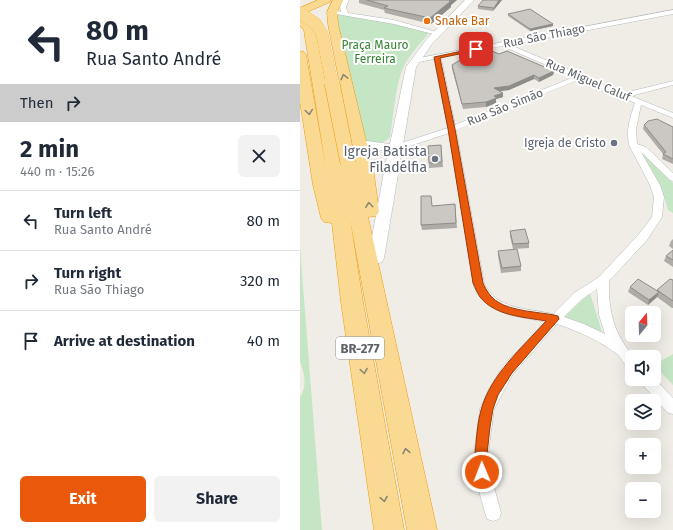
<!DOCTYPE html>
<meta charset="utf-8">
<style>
:root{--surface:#fff;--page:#f2f2f3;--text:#1f2937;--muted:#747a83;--line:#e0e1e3;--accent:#ea580c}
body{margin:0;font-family:"Fira Sans",sans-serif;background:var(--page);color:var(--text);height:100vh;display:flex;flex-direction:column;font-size:15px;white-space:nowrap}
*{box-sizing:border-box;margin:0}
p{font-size:13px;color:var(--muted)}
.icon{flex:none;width:22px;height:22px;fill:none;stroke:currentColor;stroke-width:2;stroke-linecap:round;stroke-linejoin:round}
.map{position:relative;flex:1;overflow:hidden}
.side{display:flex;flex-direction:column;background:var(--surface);width:300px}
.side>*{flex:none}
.banner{background:#fff;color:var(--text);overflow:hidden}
.needle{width:26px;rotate:19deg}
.controls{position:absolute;left:325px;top:306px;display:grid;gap:8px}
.controls a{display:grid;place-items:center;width:36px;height:36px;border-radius:6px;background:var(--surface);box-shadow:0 4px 16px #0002;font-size:20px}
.pin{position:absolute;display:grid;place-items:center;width:34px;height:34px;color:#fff;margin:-17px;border-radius:8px;box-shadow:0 2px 6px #0006}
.me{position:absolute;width:44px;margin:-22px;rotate:359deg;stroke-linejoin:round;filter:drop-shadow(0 0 3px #0008)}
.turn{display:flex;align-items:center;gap:14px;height:84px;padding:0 20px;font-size:18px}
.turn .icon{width:52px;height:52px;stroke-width:2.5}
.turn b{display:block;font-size:28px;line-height:34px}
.then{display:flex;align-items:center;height:38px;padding:0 20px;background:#0003;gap:8px;font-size:15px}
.round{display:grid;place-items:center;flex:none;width:42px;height:42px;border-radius:6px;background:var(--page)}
.head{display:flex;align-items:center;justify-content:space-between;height:68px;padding:0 20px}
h1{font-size:24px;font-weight:700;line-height:30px}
.action{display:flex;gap:8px;margin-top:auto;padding:8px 20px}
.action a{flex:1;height:46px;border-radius:6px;background:var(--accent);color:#fff;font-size:16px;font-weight:700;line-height:46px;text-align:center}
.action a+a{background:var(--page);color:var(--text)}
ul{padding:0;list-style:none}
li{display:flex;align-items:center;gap:12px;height:60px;padding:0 20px;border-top:1px solid var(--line)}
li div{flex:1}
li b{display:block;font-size:15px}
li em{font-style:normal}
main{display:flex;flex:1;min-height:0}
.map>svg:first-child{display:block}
</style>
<main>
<section class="side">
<div class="banner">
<div class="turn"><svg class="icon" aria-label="left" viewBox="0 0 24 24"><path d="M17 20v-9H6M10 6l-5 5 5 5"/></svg><div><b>80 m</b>Rua Santo André</div></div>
<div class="then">Then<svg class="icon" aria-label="right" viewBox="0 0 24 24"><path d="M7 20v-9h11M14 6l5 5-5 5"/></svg></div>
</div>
<div class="head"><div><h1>2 min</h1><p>440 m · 15:26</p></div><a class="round"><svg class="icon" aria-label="close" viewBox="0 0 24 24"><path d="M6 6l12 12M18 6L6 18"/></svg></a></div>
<ul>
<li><svg class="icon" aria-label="left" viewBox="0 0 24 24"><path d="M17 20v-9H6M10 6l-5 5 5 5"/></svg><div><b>Turn left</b><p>Rua Santo André</p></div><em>80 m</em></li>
<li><svg class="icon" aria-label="right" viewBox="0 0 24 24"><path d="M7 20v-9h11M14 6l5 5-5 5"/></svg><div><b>Turn right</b><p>Rua São Thiago</p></div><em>320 m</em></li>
<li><svg class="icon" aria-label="arrive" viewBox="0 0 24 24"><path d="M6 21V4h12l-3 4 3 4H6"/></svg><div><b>Arrive at destination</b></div><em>40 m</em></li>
</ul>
<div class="action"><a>Exit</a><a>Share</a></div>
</section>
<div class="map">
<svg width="373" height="530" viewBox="0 0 373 530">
<rect width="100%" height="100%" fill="#f0ede6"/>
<path fill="#c5e6c4" d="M 38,14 L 103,26 L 129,33 C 120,44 110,54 104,66 C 95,85 94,115 90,137 C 83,145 70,145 63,138 L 37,27 Z
M 339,150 L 373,183 L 373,213 L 368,210 L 362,189 Z
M 0,247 L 22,530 L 0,530 L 0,397 C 8,385 4,373 0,361 Z
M 290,293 L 302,332 L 264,317 Z
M 373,354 L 373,385 L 354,365 Z"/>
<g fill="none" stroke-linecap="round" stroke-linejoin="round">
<g stroke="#b6b9bc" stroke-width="1">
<path id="street" d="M 43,0 L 49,0 L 46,7 L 48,13 L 94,20 L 140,33 L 137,35 L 94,24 L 30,13 L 29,12 L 32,10 L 41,12 L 40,7 Z
M 373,10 L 373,14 L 210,45 L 324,93 L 373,81 L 373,85 L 331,96 L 373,113 L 373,118 L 341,105 L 336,129 L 337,144 L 346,147 L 373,173 L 373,181 L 370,180 L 341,152 L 360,185 L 364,197 L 362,217 L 347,240 L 309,281 C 308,311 314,334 334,357 L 332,357 L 332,370 C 324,367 323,359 317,354 C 300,341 278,331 257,324 L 213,374 L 194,409 L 188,454 L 190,472 L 201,513 L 199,519 L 193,521 L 187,519 L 185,513 L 174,472 L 174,454 L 180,409 L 189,389 L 203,366 L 245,322 C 216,315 190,317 174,287 L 149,133 L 98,150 L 92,150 L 91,148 L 92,146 L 148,128 L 134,59 L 114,63 L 111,61 L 114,59 ZM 202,46 L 274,77 L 155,125 L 141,58 ZM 280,79 L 335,103 C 330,117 326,130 329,145 L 350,185 L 354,197 L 352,217 L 339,234 L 299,277 L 274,293 L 253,314 C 227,308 196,310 184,283 L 156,130 ZM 297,289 L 299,315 L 305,334 L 284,324 L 264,317 L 282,299 Z
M 354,378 L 373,398 L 373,414 L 368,413 L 341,383 L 339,379 Z"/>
</g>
<g stroke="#b5b9bd" stroke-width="1">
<path id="secondary" d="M 165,0 L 174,0 L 132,44 L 116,67 L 84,258 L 82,262 L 76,264 L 70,262 L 68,258 L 88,151 L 59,148 L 55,147 L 53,144 L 55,141 L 59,140 L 90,144 L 106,67 L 126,40 Z"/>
</g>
<g stroke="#f09a06" stroke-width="1">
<path id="highway" d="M 18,0 L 31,0 L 30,2 L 0,15 L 0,8 Z
M 33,0 L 43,0 L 37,12 L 38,24 L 74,174 L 79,212 L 76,216 L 68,217 L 137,530 L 107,530 L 50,219 L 63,302 L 104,530 L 74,530 L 41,302 L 32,223 L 24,222 L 21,218 L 13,185 L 0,102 L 0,51 L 4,52 L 6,55 L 26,168 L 5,37 L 4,30 L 0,26 L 0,17 L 4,18 L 15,29 L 41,161 L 48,158 L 54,160 L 55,162 L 28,24 L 27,12 Z"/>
</g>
<use href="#street" fill="#fff" fill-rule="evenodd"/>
<use href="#secondary" fill="#fff" fill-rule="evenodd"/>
<use href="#highway" fill="#fada92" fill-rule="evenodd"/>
<g stroke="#f09a06" stroke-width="12" stroke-linecap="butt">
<path id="highway-bridge-far1" d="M 0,13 L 16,24 L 22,34 L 32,84"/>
</g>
<g stroke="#f09a06" stroke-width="16" stroke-linecap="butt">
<path id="highway-bridge" d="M 32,83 L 48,163"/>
</g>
<use href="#highway-bridge-far1" stroke="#fada92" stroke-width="12"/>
<use href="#highway-bridge" stroke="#fada92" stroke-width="15"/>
</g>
<path fill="#afaca8" d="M 59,0 L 157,0 L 151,5 L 151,7 L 131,24 L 85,13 L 84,10 L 59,3 Z
M 202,0 L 193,11 L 178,9 L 178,6 Z
M 208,14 L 253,24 L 253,26 L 230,31 L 208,16 Z
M 199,54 L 254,71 L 253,75 L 239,82 L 234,79 L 209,90 L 200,91 L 203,97 L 196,99 L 196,103 L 186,107 L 163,109 L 152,69 L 152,65 Z
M 344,125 L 373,127 L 373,164 L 362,159 L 363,154 L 343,129 Z
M 141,145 L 143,167 L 129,168 L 128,146 Z
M 132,201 L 132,206 L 155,204 L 157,228 L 122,230 L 121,225 Z
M 210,231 L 229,243 L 229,248 L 213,249 L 210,236 Z
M 373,239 L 373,249 L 369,246 L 371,241 Z
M 373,250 L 373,267 L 364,261 L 366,256 Z
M 198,251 L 221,266 L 221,271 L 201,273 L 198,256 Z
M 373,280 L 373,308 L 372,308 L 357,297 L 348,305 L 328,292 L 330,287 L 357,291 Z"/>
<path fill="#8e8c88" d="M 151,0 L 157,0 L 151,5 L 151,7 L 131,24 L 130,18 Z
M 199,0 L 202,0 L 193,11 L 194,8 Z
M 253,24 L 253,26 L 230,31 L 230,29 Z
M 254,71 L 253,75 L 239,82 L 239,78 Z
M 234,75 L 234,79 L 209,90 L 193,92 L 194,88 Z
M 203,93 L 203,97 L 196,99 L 196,103 L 186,107 L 186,102 L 194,96 Z
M 359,292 L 357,297 L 348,305 L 349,300 Z"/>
<path fill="#cbc8c3" stroke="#8e8c88" d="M 67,0 L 151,0 L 149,1 L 151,1 L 130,18 L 84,8 L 88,6 Z
M 183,0 L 199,0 L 194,8 L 178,6 Z
M 230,9 L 253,24 L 230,29 L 208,14 Z
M 192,51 L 199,54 L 207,51 L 254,71 L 239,78 L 234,75 L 209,86 L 194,88 L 203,93 L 194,96 L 197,98 L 186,102 L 162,104 L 152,65 L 167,56 Z
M 357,119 L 373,127 L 373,159 L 363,154 L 366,152 L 344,125 L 348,121 Z
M 141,145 L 142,162 L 129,163 L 128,146 Z
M 121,196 L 131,196 L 132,206 L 155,204 L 156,223 L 121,225 Z
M 225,229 L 229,243 L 213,244 L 210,231 Z
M 217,249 L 221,266 L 202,268 L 198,251 Z
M 373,250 L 373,260 L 366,256 Z
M 338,279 L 359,292 L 349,300 L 330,287 Z
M 370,279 L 373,280 L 373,301 L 357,290 Z"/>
<defs><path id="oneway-chevron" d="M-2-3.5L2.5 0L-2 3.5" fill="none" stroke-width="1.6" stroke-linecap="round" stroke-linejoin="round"/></defs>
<g stroke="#8d8673">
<use href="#oneway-chevron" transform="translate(44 77) rotate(-103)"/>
<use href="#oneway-chevron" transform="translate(9 112) rotate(82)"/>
<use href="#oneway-chevron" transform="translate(69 205) rotate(-97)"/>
<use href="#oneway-chevron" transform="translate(64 371) rotate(81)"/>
<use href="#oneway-chevron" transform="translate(106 451) rotate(-101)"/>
<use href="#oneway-chevron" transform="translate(84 499) rotate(81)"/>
</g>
<path fill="#ea580c" stroke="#983908" d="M 176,48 L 178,48 L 178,50 L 140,58 L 155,129 L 183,283 C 186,290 191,298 198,302 C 212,311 238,312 254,315 L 258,316 L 259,319 L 212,373 L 198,395 L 193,409 L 190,427 L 187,454 L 188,472 L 186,476 L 182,478 L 177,476 C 173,467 175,454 176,443 C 177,432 178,421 181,410 C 191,374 222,348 246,321 C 224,317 195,316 180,297 C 177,293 175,287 173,283 L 148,129 L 134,57 Z"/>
<circle fill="#e8710a" stroke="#fff" stroke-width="1.5" cx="127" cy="21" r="4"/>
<g fill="#6b7280" stroke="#fff" stroke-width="1.5">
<circle cx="314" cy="143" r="4"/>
<circle cx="135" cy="159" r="4"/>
</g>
<g text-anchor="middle" stroke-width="4" stroke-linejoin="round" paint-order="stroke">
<g font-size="12" fill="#c56008" stroke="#fff" text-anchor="start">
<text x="135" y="25">Snake Bar</text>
</g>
<g font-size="12" fill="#5e6266" stroke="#fff">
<text transform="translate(244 36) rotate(-11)" y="4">Rua São Thiago</text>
<text transform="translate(288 80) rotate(23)" y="4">Rua Miguel Caluf</text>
<text transform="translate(205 107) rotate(-22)" y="4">Rua São Simão</text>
</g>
<g font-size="12" fill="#388437" stroke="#fff">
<text x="75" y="49">Praça Mauro<tspan x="75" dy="14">Ferreira</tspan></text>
</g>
<g font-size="12" fill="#5b616d" stroke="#fff" text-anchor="end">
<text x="306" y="147">Igreja de Cristo</text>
</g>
<rect fill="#fff" stroke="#8e9194" stroke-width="1" x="36" y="337" width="48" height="22" rx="3"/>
<g font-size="13" font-weight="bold" fill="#5e6266">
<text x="60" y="353">BR-277</text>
</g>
<g font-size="14" fill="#5b616d" stroke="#fff" text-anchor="end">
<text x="127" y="156">Igreja Batista<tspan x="127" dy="16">Filadélfia</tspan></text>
</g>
</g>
</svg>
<div class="controls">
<a><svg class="needle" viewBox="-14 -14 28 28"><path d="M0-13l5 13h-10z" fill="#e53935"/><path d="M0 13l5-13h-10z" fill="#747a83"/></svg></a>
<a><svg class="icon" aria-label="sound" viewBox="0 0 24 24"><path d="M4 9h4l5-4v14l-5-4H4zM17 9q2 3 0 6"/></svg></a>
<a><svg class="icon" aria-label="layers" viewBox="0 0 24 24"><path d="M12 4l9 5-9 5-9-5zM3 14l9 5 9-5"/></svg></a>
<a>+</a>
<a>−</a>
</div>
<div class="pin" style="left:176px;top:49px;background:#d93025"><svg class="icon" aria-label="arrive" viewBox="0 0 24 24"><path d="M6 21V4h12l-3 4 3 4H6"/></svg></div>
<svg class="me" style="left:182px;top:472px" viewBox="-20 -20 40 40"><circle r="17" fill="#ea580c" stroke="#fff" stroke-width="3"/><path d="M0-11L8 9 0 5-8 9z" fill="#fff"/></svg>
</div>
</main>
